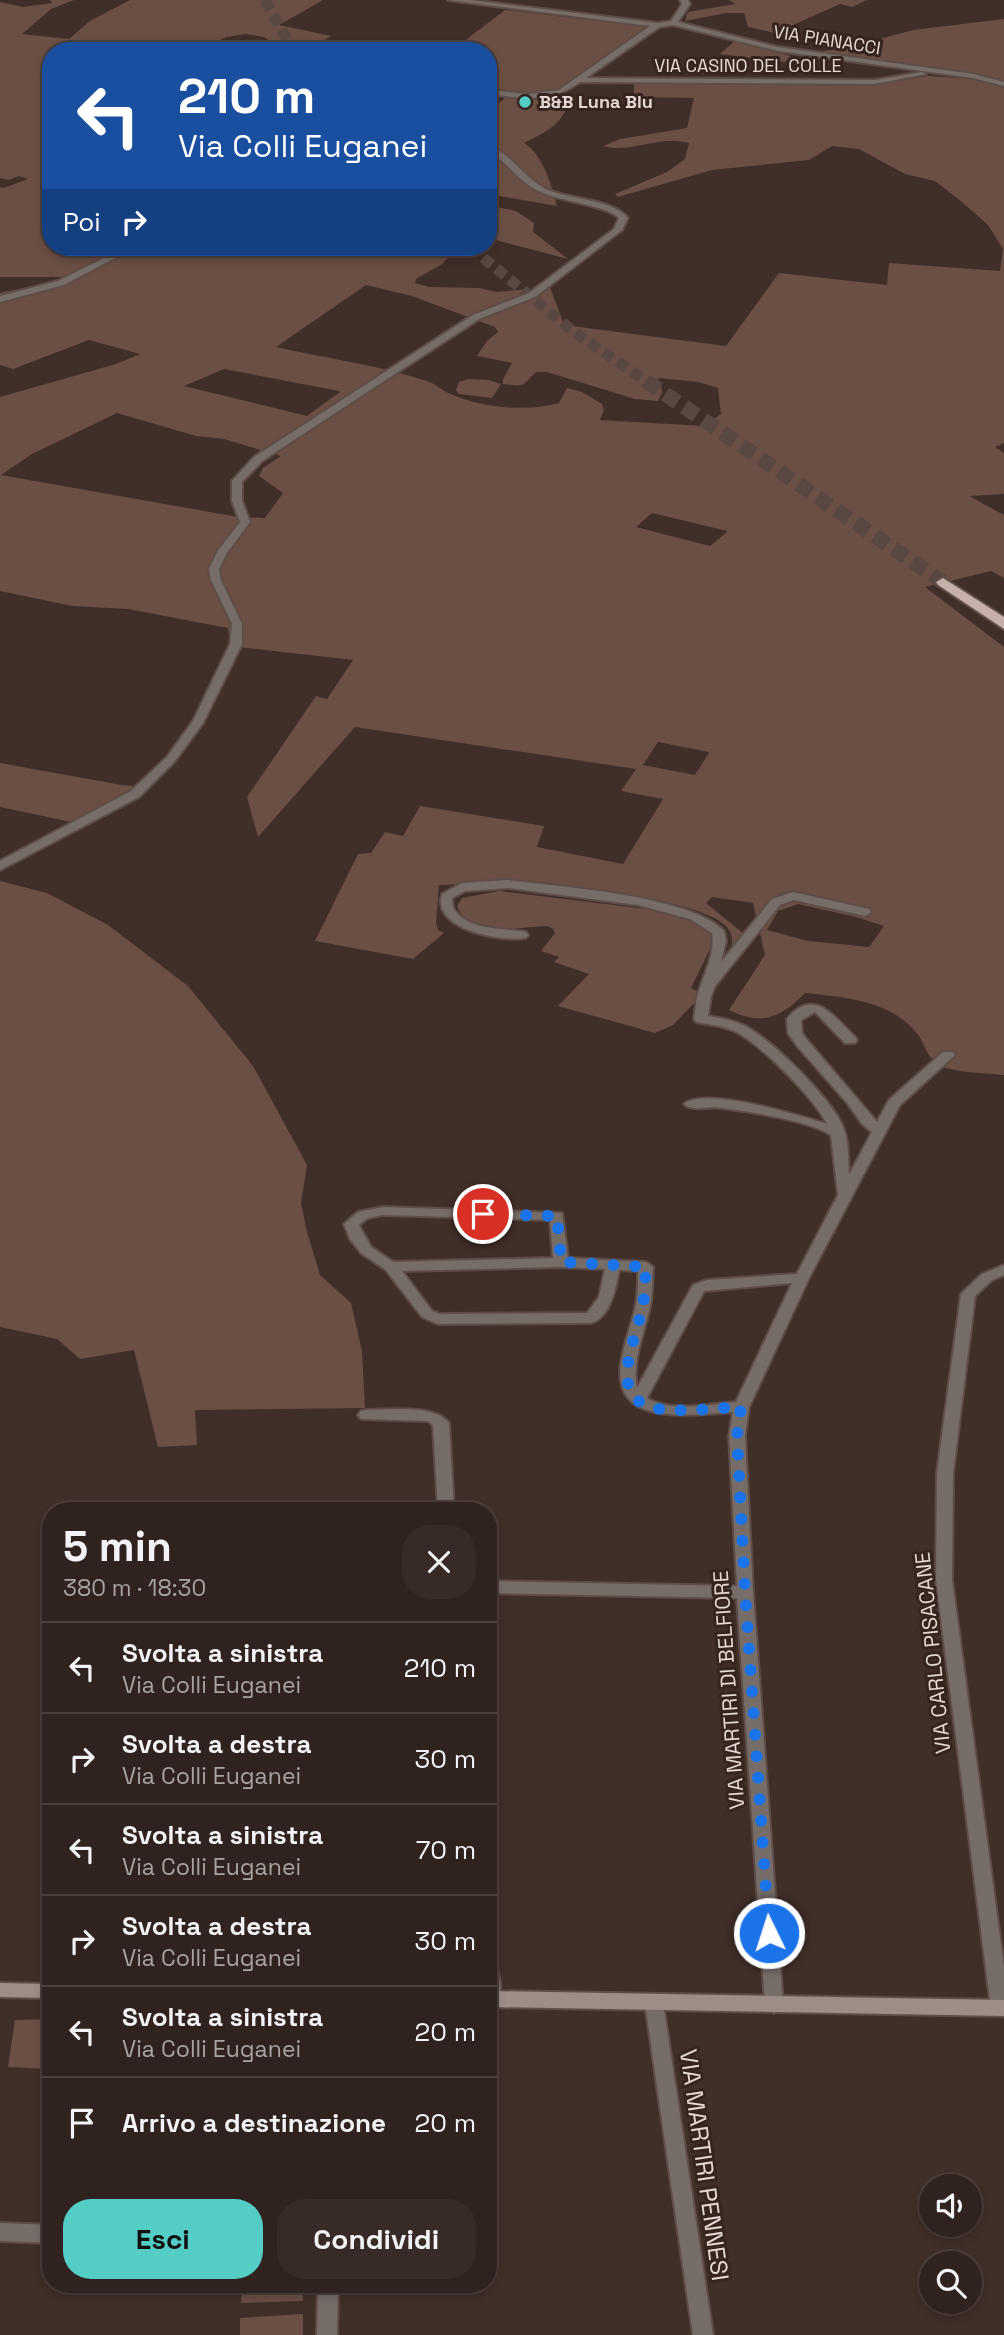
<!DOCTYPE html>
<html lang="it">
<meta charset="utf-8">
<style>
:root{--surface:#30221e;--page:#382a27;--text:#f1f3f6;--muted:#a8a4a4;--line:#4b3f3c;--accent:#54cdc7}
body{margin:0;font-family:"Space Grotesk",sans-serif;background:var(--page);color:var(--text);height:100vh;display:flex;flex-direction:column;font-size:26px;white-space:nowrap}
*{box-sizing:border-box;margin:0}
p{font-size:23px;color:var(--muted)}
.icon{flex:none;width:38px;height:38px;fill:none;stroke:currentColor;stroke-width:2;stroke-linecap:round;stroke-linejoin:round}
.map{position:relative;flex:1;overflow:hidden}
.panel{position:absolute;left:42px;top:1502px;width:455px;height:791px;display:flex;flex-direction:column;background:var(--surface);border-radius:28px;box-shadow:0 4px 10px #0003,0 0 0 2px var(--line)}
.panel>*{flex:none}
.hud{position:absolute;left:42px;top:42px;width:455px;height:214px;border-radius:28px;box-shadow:0 4px 10px #0003,0 0 0 2px var(--line);background:#1a4fa0;color:#fff;overflow:hidden}
.buttons{position:absolute;left:919px;top:2174px;display:grid;gap:14px}
.buttons a{display:grid;place-items:center;width:63px;height:63px;border-radius:50%;background:var(--surface);box-shadow:0 4px 10px #0003,0 0 0 2px var(--line);font-size:35px}
.pin{position:absolute;display:grid;place-items:center;width:60px;height:60px;color:#fff;margin:-30px;border:4px solid #fff;border-radius:50%;box-shadow:0 2px 7px #0007}
.me{position:absolute;width:77px;margin:-38px;rotate:356deg;stroke-linejoin:round;filter:drop-shadow(0 0 5px #0008)}
.turn{display:flex;align-items:center;gap:24px;height:147px;padding:0 21px;font-size:32px}
.turn .icon{width:91px;height:91px;stroke-width:2.5}
.turn b{display:block;font-size:49px;line-height:60px}
.then{display:flex;align-items:center;height:66px;padding:0 21px;background:#0003;gap:14px;font-size:26px}
.round{display:grid;place-items:center;flex:none;width:74px;height:74px;border-radius:28px;background:var(--page)}
.head{display:flex;align-items:center;justify-content:space-between;height:119px;padding:0 21px}
h1{font-size:42px;font-weight:700;line-height:52px}
.button{display:flex;gap:14px;margin-top:auto;padding:14px 21px}
.button a{flex:1;height:80px;border-radius:28px;background:var(--accent);color:#111;font-size:28px;font-weight:700;line-height:80px;text-align:center}
.button a+a{background:var(--page);color:var(--text)}
ul{padding:0;list-style:none}
li{display:flex;align-items:center;gap:21px;height:91px;padding:0 21px;border-top:2px solid var(--line)}
li div{flex:1}
li b{display:block;font-size:26px}
li em{font-style:normal}
.map>svg:first-child{display:block}
</style>
<div class="map">
<svg width="1004" height="2335" viewBox="0 0 1004 2335">
<rect width="100%" height="100%" fill="#402e28"/>
<path fill="#6b4f45" fill-rule="evenodd" d="M 50,0 L 74,0 L 51,9 L 22,34 L 69,39 L 90,21 L 130,0 L 323,0 L 279,25 L 331,36 L 306,51 L 51,51 L 51,247 L 458,247 L 442,264 L 416,279 L 415,283 L 429,287 L 479,288 L 497,292 L 550,287 L 564,325 L 726,346 L 779,273 L 887,285 L 889,263 L 1000,271 L 1003,249 L 988,225 L 962,202 L 935,181 L 905,174 L 859,149 L 832,146 L 809,160 L 712,170 L 618,197 L 615,194 L 667,172 L 685,159 L 689,143 C 656,135 632,154 603,146 L 620,139 L 687,128 L 694,98 L 634,97 L 634,83 L 874,85 L 928,76 L 972,79 L 1004,88 L 1004,443 L 995,447 L 1004,453 L 1004,494 L 969,496 L 1004,515 L 1004,578 L 991,571 L 925,587 L 1004,647 L 1004,1075 C 988,1073 953,1073 940,1065 C 926,1058 925,1042 915,1031 C 888,1000 843,997 805,993 C 781,1018 761,1026 729,1010 L 765,955 L 753,903 L 712,897 L 706,903 L 744,934 L 729,956 C 732,945 735,936 726,926 C 696,895 522,880 476,882 C 463,883 452,885 439,885 L 436,923 L 438,930 L 444,933 L 413,959 L 315,941 L 358,854 L 371,853 L 385,832 L 403,836 L 420,806 L 544,826 L 537,847 L 623,864 L 663,799 L 621,791 L 636,769 L 355,727 L 258,837 L 247,797 L 316,696 L 327,699 L 353,660 L 230,646 L 228,628 L 128,609 L 72,606 L 0,591 L 0,397 L 116,364 L 140,354 L 89,340 L 13,369 L 0,365 L 0,293 L 74,277 L 0,277 L 0,187 L 4,188 L 28,179 L 19,176 L 9,180 L 0,178 L 0,2 L 23,7 L 52,3 ZM 246,34 L 264,37 L 271,42 C 258,53 231,52 217,44 L 216,42 L 226,37 ZM 366,285 L 412,296 L 495,327 L 498,332 L 487,341 L 477,356 L 512,363 L 503,379 L 503,384 C 528,386 520,387 536,372 L 547,372 L 635,399 L 658,401 L 662,393 L 661,385 L 656,382 L 659,378 L 698,382 L 718,388 L 721,414 L 705,426 L 600,420 L 604,410 L 602,404 L 582,392 L 567,388 L 559,403 C 527,412 483,408 453,395 C 442,391 435,383 424,380 C 376,365 325,358 276,347 ZM 224,369 L 339,391 L 340,392 L 307,416 L 184,386 ZM 117,413 L 196,436 L 224,439 L 281,456 L 263,468 L 259,476 L 283,493 L 265,518 L 238,517 L 1,475 L 32,454 ZM 652,513 L 727,531 L 727,532 L 710,546 L 636,527 ZM 658,742 L 709,752 L 709,753 L 695,775 L 643,765 ZM 798,904 L 856,917 L 884,926 L 869,947 L 808,941 L 767,930 L 778,911 Z
M 729,0 L 867,0 L 852,7 L 840,4 L 775,33 L 748,27 L 744,13 L 726,13 L 685,21 L 688,12 L 735,4 Z
M 505,10 L 648,27 L 562,88 C 539,98 513,94 488,91 L 488,64 L 495,59 L 488,58 L 488,51 L 451,51 Z
M 1004,19 L 1004,83 L 974,75 L 823,55 L 823,51 L 850,47 L 913,30 Z
M 735,41 L 791,56 L 785,62 L 720,54 Z
M 561,95 L 567,106 C 560,127 543,133 524,143 C 542,153 552,186 557,206 L 488,194 L 488,99 L 498,104 L 506,97 L 543,98 Z
M 488,205 L 516,211 L 534,223 L 533,232 L 568,259 L 488,238 Z
M 468,379 L 489,380 L 501,384 L 492,398 L 459,394 L 456,390 L 459,382 Z
M 0,763 L 122,785 L 134,786 L 125,795 L 76,823 L 0,807 Z
M 0,881 L 47,893 L 108,925 L 188,986 L 253,1066 L 307,1165 L 301,1203 L 307,1232 L 320,1275 L 351,1303 L 362,1351 L 365,1408 L 195,1410 L 197,1445 L 158,1447 L 134,1350 L 80,1359 L 57,1339 L 0,1327 Z
M 499,891 L 663,911 L 699,924 L 712,934 L 713,943 L 691,988 L 703,994 L 673,1025 L 655,1033 L 558,1006 L 589,974 L 554,962 L 559,957 L 541,951 L 555,933 L 553,929 L 548,926 C 521,927 468,938 457,906 L 462,898 Z
M 51,2019 L 51,2069 L 8,2067 L 15,2020 Z
M 242,2284 L 303,2284 L 303,2301 L 241,2303 Z
M 303,2314 L 303,2335 L 240,2335 L 240,2318 Z"/>
<g fill="none" stroke-linecap="round" stroke-linejoin="round">
<path stroke="#594842" stroke-width="11" stroke-dasharray="11 6" stroke-linecap="butt" d="M 265,0 L 293,51
M 470,247 L 574,332 L 649,383"/>
<path stroke="#594842" stroke-width="15" stroke-dasharray="15 8" stroke-linecap="butt" d="M 646,381 L 943,582"/>
<g stroke="#5e4d47" stroke-width="4">
<path id="minor" d="M 448,0 L 470,0 L 658,23 L 671,21 L 682,4 L 680,0 L 688,0 L 690,4 L 678,22 L 778,47 L 973,74 L 1004,82 L 1004,86 L 973,78 L 778,51 L 673,25 L 660,27 L 652,32 L 586,78 L 875,80 L 922,72 L 926,74 L 875,84 L 580,82 C 550,104 523,98 488,94 L 488,90 L 528,94 L 559,90 L 650,26 Z
M 488,146 C 512,153 523,178 546,189 C 571,200 612,199 628,218 L 622,230 L 535,297 L 479,319 L 262,461 L 242,482 L 242,501 L 250,522 L 227,553 L 219,569 L 221,580 L 242,624 L 242,644 L 203,723 L 175,761 L 139,797 L 0,870 L 0,861 L 131,791 L 167,757 L 193,721 L 230,644 L 232,624 L 211,580 L 209,569 L 217,552 L 240,522 L 232,501 L 232,481 L 254,457 L 473,315 L 529,293 L 614,229 L 619,218 C 606,205 562,202 541,192 C 519,183 508,162 488,151 Z
M 126,247 L 136,247 L 64,285 L 0,302 L 0,296 L 58,281 Z
M 508,880 C 560,887 689,895 724,931 L 726,941 L 721,962 L 772,899 L 793,892 L 869,909 L 871,912 L 865,916 L 794,900 L 780,905 L 715,986 L 711,996 L 708,1016 C 720,1018 733,1020 745,1026 C 771,1039 832,1099 843,1127 C 849,1142 848,1159 849,1175 L 872,1132 L 862,1124 L 848,1104 L 798,1047 L 788,1033 L 787,1019 C 814,986 834,1017 855,1037 L 857,1040 L 855,1043 L 845,1043 L 815,1012 L 801,1020 L 802,1033 L 808,1041 L 877,1122 L 889,1100 L 943,1052 L 953,1052 L 955,1055 L 900,1105 L 809,1278 L 749,1407 L 745,1436 L 753,1592 L 783,2005 L 781,2010 L 774,2013 L 767,2010 L 765,2005 L 737,1598 L 488,1593 L 488,1581 L 737,1586 L 729,1436 L 733,1412 C 687,1415 607,1428 622,1357 C 625,1341 631,1325 635,1309 C 638,1297 638,1284 638,1271 L 619,1270 C 616,1287 611,1317 591,1323 L 438,1324 L 422,1317 L 386,1270 L 361,1253 L 350,1239 L 344,1224 L 358,1212 L 383,1207 L 562,1213 L 568,1258 L 646,1262 L 653,1267 C 652,1282 653,1297 649,1311 C 643,1337 632,1361 637,1388 L 693,1285 L 707,1280 L 797,1274 L 838,1195 L 831,1135 C 810,1121 748,1111 721,1108 C 709,1106 693,1112 684,1104 C 705,1086 801,1116 827,1124 C 814,1098 760,1043 734,1031 C 722,1025 709,1025 696,1022 L 694,1019 C 695,1012 696,1004 697,997 C 702,978 716,954 712,933 L 690,919 L 638,905 L 508,888 L 465,891 L 452,898 L 453,908 C 469,932 502,927 526,932 L 528,935 L 526,938 C 502,942 431,930 442,894 L 462,883 ZM 383,1215 L 550,1220 L 553,1258 L 393,1262 L 371,1247 L 359,1225 L 368,1218 ZM 561,1267 L 605,1269 L 599,1297 L 587,1313 L 440,1314 L 432,1311 L 402,1271 ZM 792,1283 L 736,1402 C 709,1404 671,1413 647,1398 L 704,1291 Z
M 1004,1265 L 1004,1275 L 992,1280 L 975,1296 L 953,1473 L 952,1580 L 1004,1968 L 1004,2014 L 993,2013 L 991,2008 L 936,1580 L 937,1473 L 961,1294 L 982,1274 Z
M 366,1410 C 389,1410 434,1404 449,1423 L 454,1510 L 438,1510 L 433,1425 L 428,1421 L 361,1419 L 358,1415 L 361,1411 Z
M 488,1963 L 495,1965 C 500,1975 503,1995 498,2005 L 488,2007 Z
M 654,1995 L 661,1998 L 663,2003 L 713,2335 L 693,2335 L 645,2003 L 647,1998 Z
M 0,2223 L 51,2225 L 51,2243 L 0,2241 Z
M 318,2284 L 338,2284 L 337,2335 L 317,2335 Z"/>
</g>
<g stroke="#5e4d47" stroke-width="4">
<path id="secondary" d="M 0,1983 L 51,1984 L 51,1998 L 0,1997 Z
M 488,1991 L 1004,2000 L 1004,2016 L 488,2007 Z"/>
</g>
<g stroke="#5e4d47" stroke-width="4">
<path id="trunk" d="M 943,578 L 1004,617 L 1004,629 L 938,585 L 936,582 Z"/>
</g>
<use href="#minor" fill="#766d69" fill-rule="evenodd"/>
<use href="#secondary" fill="#9c8d87" fill-rule="evenodd"/>
<use href="#trunk" fill="#c6b0a9" fill-rule="evenodd"/>
</g>
<g fill="none" stroke-linecap="round" stroke-linejoin="round">
<path stroke="#1a73e8" stroke-width="12" stroke-dasharray="0 21.6" d="M 483,1214 L 557,1216 L 561,1262 L 646,1267 C 645,1281 645,1296 642,1310 C 632,1350 603,1407 670,1410 C 693,1411 718,1408 741,1407 L 737,1436 L 745,1592 L 769,1933"/>
</g>
<circle fill="#54cdc7" stroke="#36241e" stroke-width="2.5" cx="525" cy="102" r="7"/>
<g text-anchor="middle" stroke-width="6" stroke-linejoin="round" paint-order="stroke">
<g font-size="18" fill="#e4d8d4" stroke="#36241e">
<text transform="translate(827 40) rotate(9)" y="6">VIA PIANACCI</text>
<text x="748" y="72">VIA CASINO DEL COLLE</text>
</g>
<g font-size="18" font-weight="bold" fill="#e4d8d4" stroke="#36241e" text-anchor="start">
<text x="539" y="108">B&amp;B Luna Blu</text>
</g>
<g font-size="21" fill="#e4d8d4" stroke="#36241e">
<text transform="translate(933 1653) rotate(-96)" y="7">VIA CARLO PISACANE</text>
<text transform="translate(729 1690) rotate(-94)" y="7">VIA MARTIRI DI BELFIORE</text>
</g>
<g font-size="24" fill="#e4d8d4" stroke="#36241e">
<text transform="translate(704 2165) rotate(82)" y="8">VIA MARTIRI PENNESI</text>
</g>
</g>
</svg>
<div class="buttons">
<a><svg class="icon" aria-label="sound" viewBox="0 0 24 24"><path d="M4 9h4l5-4v14l-5-4H4zM17 9q2 3 0 6"/></svg></a>
<a><svg class="icon" aria-label="search" viewBox="0 0 24 24"><circle cx="10" cy="10" r="6"/><path d="M15 15l6 6"/></svg></a>
</div>
<div class="pin" style="left:483px;top:1214px;background:#d93025"><svg class="icon" aria-label="arrive" viewBox="0 0 24 24"><path d="M6 21V4h12l-3 4 3 4H6"/></svg></div>
<svg class="me" style="left:769px;top:1933px" viewBox="-20 -20 40 40"><circle r="17" fill="#1a73e8" stroke="#fff" stroke-width="3"/><path d="M0-11L8 9 0 5-8 9z" fill="#fff"/></svg>
<div class="hud">
<div class="turn"><svg class="icon" aria-label="left" viewBox="0 0 24 24"><path d="M17 20v-9H6M10 6l-5 5 5 5"/></svg><div><b>210 m</b>Via Colli Euganei</div></div>
<div class="then">Poi<svg class="icon" aria-label="right" viewBox="0 0 24 24"><path d="M7 20v-9h11M14 6l5 5-5 5"/></svg></div>
</div>
<section class="panel">
<div class="head"><div><h1>5 min</h1><p>380 m · 18:30</p></div><a class="round"><svg class="icon" aria-label="close" viewBox="0 0 24 24"><path d="M6 6l12 12M18 6L6 18"/></svg></a></div>
<ul>
<li><svg class="icon" aria-label="left" viewBox="0 0 24 24"><path d="M17 20v-9H6M10 6l-5 5 5 5"/></svg><div><b>Svolta a sinistra</b><p>Via Colli Euganei</p></div><em>210 m</em></li>
<li><svg class="icon" aria-label="right" viewBox="0 0 24 24"><path d="M7 20v-9h11M14 6l5 5-5 5"/></svg><div><b>Svolta a destra</b><p>Via Colli Euganei</p></div><em>30 m</em></li>
<li><svg class="icon" aria-label="left" viewBox="0 0 24 24"><path d="M17 20v-9H6M10 6l-5 5 5 5"/></svg><div><b>Svolta a sinistra</b><p>Via Colli Euganei</p></div><em>70 m</em></li>
<li><svg class="icon" aria-label="right" viewBox="0 0 24 24"><path d="M7 20v-9h11M14 6l5 5-5 5"/></svg><div><b>Svolta a destra</b><p>Via Colli Euganei</p></div><em>30 m</em></li>
<li><svg class="icon" aria-label="left" viewBox="0 0 24 24"><path d="M17 20v-9H6M10 6l-5 5 5 5"/></svg><div><b>Svolta a sinistra</b><p>Via Colli Euganei</p></div><em>20 m</em></li>
<li><svg class="icon" aria-label="arrive" viewBox="0 0 24 24"><path d="M6 21V4h12l-3 4 3 4H6"/></svg><div><b>Arrivo a destinazione</b></div><em>20 m</em></li>
</ul>
<div class="button"><a>Esci</a><a>Condividi</a></div>
</section>
</div>
